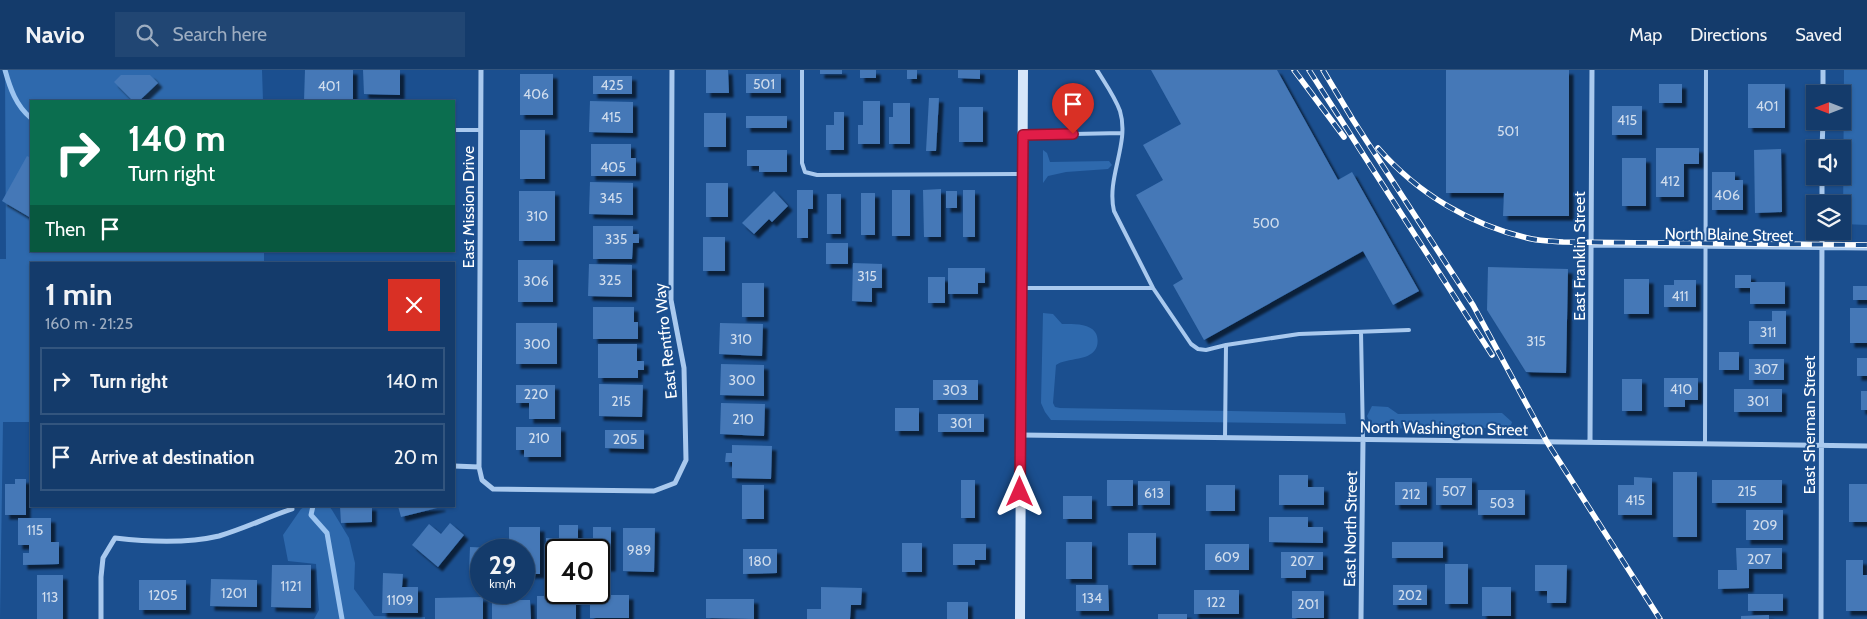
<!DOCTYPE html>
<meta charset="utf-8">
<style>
:root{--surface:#143b6b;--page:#214673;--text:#f1f3f6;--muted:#9dadc1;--line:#33557e}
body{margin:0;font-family:Cabin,sans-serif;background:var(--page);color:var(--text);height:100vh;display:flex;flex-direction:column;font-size:19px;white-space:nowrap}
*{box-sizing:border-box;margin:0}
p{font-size:16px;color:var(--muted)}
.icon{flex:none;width:28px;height:28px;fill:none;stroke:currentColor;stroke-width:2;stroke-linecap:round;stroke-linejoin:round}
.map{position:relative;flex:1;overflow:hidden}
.drawer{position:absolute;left:30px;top:192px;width:425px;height:245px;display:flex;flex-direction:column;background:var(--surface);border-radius:0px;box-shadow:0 1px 4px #0004,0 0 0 1px var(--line)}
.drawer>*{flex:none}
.top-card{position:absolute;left:30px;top:30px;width:425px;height:152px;border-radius:0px;box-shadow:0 1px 4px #0004,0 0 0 1px var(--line);background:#0b6e4f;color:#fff;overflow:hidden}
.needle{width:32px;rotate:270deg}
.fabs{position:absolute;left:1806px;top:15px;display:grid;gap:10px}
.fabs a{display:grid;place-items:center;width:45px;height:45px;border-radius:0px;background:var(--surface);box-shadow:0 1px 4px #0004,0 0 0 1px var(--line);font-size:25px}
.speed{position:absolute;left:470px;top:469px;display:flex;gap:10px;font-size:25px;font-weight:700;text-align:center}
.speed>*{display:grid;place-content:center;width:65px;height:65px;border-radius:50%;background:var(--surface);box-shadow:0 1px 4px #0004,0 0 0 1px var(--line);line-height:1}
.speed small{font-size:12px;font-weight:400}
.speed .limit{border:2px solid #111;border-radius:8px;background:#fff;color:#111}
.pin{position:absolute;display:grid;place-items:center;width:42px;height:42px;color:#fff;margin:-51px -21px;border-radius:50% 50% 50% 0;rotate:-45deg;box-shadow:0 0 5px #0007}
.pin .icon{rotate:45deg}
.me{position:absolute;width:55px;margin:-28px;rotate:0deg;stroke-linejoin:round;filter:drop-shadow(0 0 4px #0008)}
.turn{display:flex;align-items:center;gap:18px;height:105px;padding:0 15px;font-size:22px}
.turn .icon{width:65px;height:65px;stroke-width:2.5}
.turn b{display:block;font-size:35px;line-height:42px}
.then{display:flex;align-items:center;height:48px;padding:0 15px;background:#0003;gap:10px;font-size:19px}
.round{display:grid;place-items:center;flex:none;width:52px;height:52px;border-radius:0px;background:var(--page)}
.overview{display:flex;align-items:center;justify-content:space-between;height:85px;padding:0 15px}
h1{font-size:30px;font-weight:700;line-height:38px}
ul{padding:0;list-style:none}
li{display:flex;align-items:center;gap:15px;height:68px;margin:0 10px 8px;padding:0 5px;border:2px solid var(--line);border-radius:0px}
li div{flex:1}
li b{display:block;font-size:19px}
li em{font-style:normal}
header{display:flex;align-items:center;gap:30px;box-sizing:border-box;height:70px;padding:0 25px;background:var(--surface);border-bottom:1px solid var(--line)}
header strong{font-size:24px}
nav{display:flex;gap:28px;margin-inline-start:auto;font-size:18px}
.search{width:350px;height:45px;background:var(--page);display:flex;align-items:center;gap:12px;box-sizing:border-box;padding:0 18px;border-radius:0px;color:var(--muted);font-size:19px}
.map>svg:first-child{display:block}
</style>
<header>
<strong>Navio</strong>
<div class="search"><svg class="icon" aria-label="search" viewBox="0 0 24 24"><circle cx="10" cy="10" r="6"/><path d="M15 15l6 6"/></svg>Search here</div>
<nav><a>Map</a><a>Directions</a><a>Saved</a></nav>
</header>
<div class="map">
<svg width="1867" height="549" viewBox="0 0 1867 549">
<defs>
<filter id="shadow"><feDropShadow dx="4.5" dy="4.5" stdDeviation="1" flood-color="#0009"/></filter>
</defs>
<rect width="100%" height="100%" fill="#1b4f8f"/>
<path fill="#2e69ad" d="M 5,0 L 262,0 L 263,31 L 31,31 L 31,181 L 264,181 L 264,194 L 31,194 L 31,352 L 3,352 L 0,549 L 0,189 L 6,189 Z
M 1844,0 L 1867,0 L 1867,155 L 1843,154 Z
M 1043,80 L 1047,83 L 1050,92 L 1109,91 L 1112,95 L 1108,99 L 1066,102 L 1048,106 L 1043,113 Z
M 1043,243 L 1053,244 L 1062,254 C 1071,254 1089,253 1095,262 C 1098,266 1098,272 1097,276 C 1092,292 1067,287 1056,295 L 1053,333 L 1055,337 L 1060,338 L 1345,343 L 1346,354 L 1051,350 L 1045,342 L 1041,333 Z
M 1372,336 L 1388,337 L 1398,344 L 1502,343 L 1512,352 L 1510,358 L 1406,358 L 1376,360 L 1371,355 L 1367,346 Z
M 306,436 L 329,436 L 332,440 L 349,468 L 355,493 L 354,519 L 374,546 L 425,547 L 425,549 L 314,549 L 319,540 L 316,494 L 288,491 L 283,465 L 301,439 Z"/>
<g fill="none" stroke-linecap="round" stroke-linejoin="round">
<path stroke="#9cc4f0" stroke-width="5" d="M 5,0 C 10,18 16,36 31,48
M 313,436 L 311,445 L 327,463 L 342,549"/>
</g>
<path fill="#4478b7" filter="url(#shadow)" d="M 305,0 L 353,0 L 353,31 L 304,31 Z
M 363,0 L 400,0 L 400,25 L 364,24 Z
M 706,0 L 728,0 L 729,23 L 706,23 Z
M 820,0 L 842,0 L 842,4 L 820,4 Z
M 860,0 L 876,0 L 876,8 L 860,8 Z
M 907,0 L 917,0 L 917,9 L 907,9 Z
M 958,0 L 980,0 L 980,9 L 958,8 Z
M 1151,0 L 1277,0 L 1338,110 L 1352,102 L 1419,221 L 1393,235 L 1363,181 L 1204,270 L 1173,215 L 1183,209 L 1136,125 L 1163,110 L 1143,75 L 1181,54 Z
M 1446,0 L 1569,0 L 1569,146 L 1503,146 L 1504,123 L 1446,123 Z
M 520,4 L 553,4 L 553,45 L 520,45 Z
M 746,4 L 781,4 L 781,23 L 746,23 Z
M 121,5 L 150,5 L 158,13 L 139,31 L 133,31 L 114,12 Z
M 593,6 L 632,6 L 632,24 L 593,24 Z
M 1659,14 L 1682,14 L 1682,33 L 1659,33 Z
M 1748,14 L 1785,14 L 1785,58 L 1748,58 Z
M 929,28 L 939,28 L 936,81 L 926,81 Z
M 590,31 L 633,32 L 633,63 L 589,62 Z
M 863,31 L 880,31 L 880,74 L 858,74 L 858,55 L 863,55 Z
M 893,33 L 910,33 L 910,74 L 889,74 L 889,47 L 893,47 Z
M 1612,36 L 1642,36 L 1642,65 L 1612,65 Z
M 959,37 L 983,37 L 983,72 L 959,72 Z
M 834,42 L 844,42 L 844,80 L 826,80 L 826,55 L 834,55 Z
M 704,43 L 726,43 L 726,77 L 704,77 Z
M 746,46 L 787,46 L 787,58 L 746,58 Z
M 520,60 L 545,60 L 545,109 L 520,109 Z
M 591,74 L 631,74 L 631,88 L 636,88 L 636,106 L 591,106 Z
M 1656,78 L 1699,78 L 1699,94 L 1684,94 L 1684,127 L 1656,127 Z
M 1781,79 L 1782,142 L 1755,143 L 1754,80 Z
M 747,80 L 787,80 L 787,102 L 759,102 L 759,96 L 747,96 Z
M 27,86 L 31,88 L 31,148 L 2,131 Z
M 1622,88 L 1646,88 L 1646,136 L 1622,136 Z
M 1712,102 L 1735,102 L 1735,110 L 1743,110 L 1743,140 L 1712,140 Z
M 590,112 L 633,113 L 633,145 L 589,144 Z
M 706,113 L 728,113 L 728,147 L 706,147 Z
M 941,119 L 941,167 L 924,167 L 923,120 Z
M 797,120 L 813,120 L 813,139 L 808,139 L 808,168 L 797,168 Z
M 892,120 L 910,120 L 910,166 L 892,166 Z
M 963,120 L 975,120 L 975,167 L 963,167 Z
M 519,121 L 555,121 L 555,171 L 519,171 Z
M 774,121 L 788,136 L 772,152 L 769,149 L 754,164 L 742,153 Z
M 946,121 L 957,121 L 957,138 L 946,138 Z
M 861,123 L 875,123 L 875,165 L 861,165 Z
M 827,124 L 841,124 L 841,164 L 827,164 Z
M 593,156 L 633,156 L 633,164 L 639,164 L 639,173 L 633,173 L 632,189 L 593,189 Z
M 703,167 L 725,167 L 725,201 L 703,201 Z
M 826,173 L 848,173 L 848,194 L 826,194 Z
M 518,190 L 553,190 L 553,232 L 518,232 Z
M 853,193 L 882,194 L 882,218 L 872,218 L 872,232 L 852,231 Z
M 589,194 L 632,195 L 632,227 L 588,226 Z
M 1488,197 L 1568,199 L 1566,303 L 1526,302 L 1487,240 Z
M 948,198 L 985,198 L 985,213 L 978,213 L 978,224 L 948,224 Z
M 1735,205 L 1751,205 L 1751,212 L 1785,212 L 1785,234 L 1750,234 L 1750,218 L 1735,218 Z
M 928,207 L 945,207 L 945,233 L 928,233 Z
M 1624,209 L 1649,209 L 1649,244 L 1624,244 Z
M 1674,210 L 1696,210 L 1696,237 L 1664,237 L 1664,215 L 1674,215 Z
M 742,213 L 764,213 L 764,247 L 742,247 Z
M 1853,216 L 1867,216 L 1867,230 L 1853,230 Z
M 593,237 L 634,237 L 634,252 L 638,252 L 638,269 L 593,269 Z
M 1850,238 L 1867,238 L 1867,273 L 1850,273 Z
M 1772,241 L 1786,241 L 1786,274 L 1749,274 L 1749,251 L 1772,251 Z
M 516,253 L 557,253 L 557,294 L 516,294 Z
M 720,253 L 763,254 L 762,286 L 719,284 Z
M 598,274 L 637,274 L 637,291 L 644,291 L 644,300 L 638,300 L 638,308 L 598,308 Z
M 1719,282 L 1739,282 L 1739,300 L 1719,300 Z
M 1857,288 L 1867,288 L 1867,306 L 1857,306 Z
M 1749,289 L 1784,289 L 1784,310 L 1749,310 Z
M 721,294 L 764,295 L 764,326 L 720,325 Z
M 1664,308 L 1698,308 L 1698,330 L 1685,330 L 1685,337 L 1664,337 Z
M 1622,309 L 1642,309 L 1642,341 L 1622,341 Z
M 933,310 L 978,310 L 978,330 L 933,330 Z
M 599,314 L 643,315 L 642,347 L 599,346 Z
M 516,315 L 555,315 L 555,349 L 529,349 L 529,333 L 516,333 Z
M 1734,319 L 1782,319 L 1782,342 L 1734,342 Z
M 1861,321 L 1867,321 L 1867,340 L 1861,340 Z
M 721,333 L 765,334 L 764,366 L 720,364 Z
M 895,338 L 919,338 L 919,361 L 895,361 Z
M 938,344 L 984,344 L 984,362 L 938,362 Z
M 516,357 L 561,357 L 561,387 L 524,387 L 524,380 L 516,380 Z
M 605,360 L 644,360 L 644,379 L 605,378 Z
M 732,375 L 772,376 L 771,409 L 732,408 L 732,392 L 725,392 L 726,383 L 732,383 Z
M 1673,402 L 1697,402 L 1697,467 L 1673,467 Z
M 1279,405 L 1308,405 L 1308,417 L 1324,417 L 1324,435 L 1279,435 Z
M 1634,407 L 1652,408 L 1652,445 L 1618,445 L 1618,415 L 1634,415 Z
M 1436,408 L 1472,408 L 1472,435 L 1436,435 Z
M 15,409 L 26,409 L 26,445 L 5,445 L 5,414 L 15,414 Z
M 961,410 L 975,410 L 975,448 L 961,448 Z
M 1107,410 L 1133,410 L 1133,436 L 1107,436 Z
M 1712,410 L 1782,410 L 1782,433 L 1712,433 Z
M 1138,411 L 1170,411 L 1170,435 L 1138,435 Z
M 1395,412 L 1427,412 L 1427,435 L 1395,435 Z
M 1849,414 L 1867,414 L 1867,452 L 1849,452 Z
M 742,415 L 764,415 L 764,449 L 742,449 Z
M 1206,415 L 1235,415 L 1235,441 L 1206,441 Z
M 1478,420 L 1525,420 L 1525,445 L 1478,445 Z
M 1063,426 L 1092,426 L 1092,449 L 1063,449 Z
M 340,436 L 372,436 L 372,452 L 341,453 Z
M 398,436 L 441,436 L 441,437 L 401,447 Z
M 1746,440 L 1783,440 L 1783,470 L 1746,470 Z
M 1269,447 L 1308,447 L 1308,457 L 1323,457 L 1323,473 L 1269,472 Z
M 18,448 L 51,448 L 51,472 L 59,472 L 59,494 L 23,495 L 23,483 L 29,483 L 29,475 L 18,475 Z
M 450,453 L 464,465 L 438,497 L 412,475 L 429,454 L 441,464 Z
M 559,455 L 578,455 L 578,480 L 556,480 L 556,494 L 546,494 L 546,468 L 559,468 Z
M 509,457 L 540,457 L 540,504 L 524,504 L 524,480 L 509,480 Z
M 593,457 L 611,457 L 611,497 L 599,497 L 599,480 L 593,480 Z
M 623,458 L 655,458 L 654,502 L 623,501 Z
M 1128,463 L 1156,463 L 1156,495 L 1128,495 Z
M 1066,472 L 1092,472 L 1092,509 L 1066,509 Z
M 1392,472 L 1443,472 L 1443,488 L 1392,488 Z
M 902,473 L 922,473 L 922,502 L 902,502 Z
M 953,474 L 986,474 L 986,490 L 975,490 L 975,495 L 953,495 Z
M 1205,474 L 1249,474 L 1249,500 L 1205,500 Z
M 470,477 L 493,478 L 493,480 L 481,480 L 481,502 L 469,502 Z
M 1736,478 L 1782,478 L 1782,499 L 1749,499 L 1749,518 L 1718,519 L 1718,500 L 1737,500 Z
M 743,479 L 777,479 L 777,503 L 743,504 Z
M 1281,482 L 1323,482 L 1323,500 L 1306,500 L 1306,508 L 1281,508 Z
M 1846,490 L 1863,490 L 1863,505 L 1867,505 L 1867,541 L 1846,541 Z
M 1445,494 L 1468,494 L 1468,534 L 1445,534 Z
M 272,495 L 311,495 L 311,538 L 271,537 Z
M 1535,495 L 1567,495 L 1566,533 L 1547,533 L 1547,521 L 1535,521 Z
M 383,503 L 403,504 L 402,517 L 418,517 L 418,543 L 382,543 Z
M 37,505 L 63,505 L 63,549 L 37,549 Z
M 211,509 L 257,510 L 257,537 L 210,536 Z
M 139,510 L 186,510 L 186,540 L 139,540 Z
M 1076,515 L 1108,515 L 1109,541 L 1076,541 Z
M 1393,515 L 1427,515 L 1427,535 L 1393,535 Z
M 821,517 L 862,518 L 861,535 L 851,535 L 850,549 L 807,549 L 807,539 L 821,539 Z
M 1482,517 L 1511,517 L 1511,546 L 1482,546 Z
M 1194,520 L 1239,520 L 1239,544 L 1194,544 Z
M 1292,521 L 1324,521 L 1324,548 L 1292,548 Z
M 1748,524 L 1783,524 L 1783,541 L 1748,541 Z
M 590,525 L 629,525 L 629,548 L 590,548 Z
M 537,526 L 576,526 L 576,549 L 537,549 Z
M 483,527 L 483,549 L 435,549 L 435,528 Z
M 706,529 L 754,529 L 754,549 L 706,548 Z
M 492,530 L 530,530 L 531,549 L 492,549 Z
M 947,532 L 968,532 L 968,549 L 947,549 Z
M 1158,544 L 1187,544 L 1187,549 L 1158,549 Z
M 1769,545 L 1769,549 L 1741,549 L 1741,546 Z"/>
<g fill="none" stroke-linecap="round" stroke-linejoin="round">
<path stroke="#a9c9ee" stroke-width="4" d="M 802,0 L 802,93 L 805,102 L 817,105 L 1022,104
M 454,60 L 481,60
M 1025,65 L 1122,63
M 1024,218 L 1153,218 L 1114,141 C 1106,107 1130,74 1120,41 C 1115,27 1105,13 1097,0
M 1153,218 L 1191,274 L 1198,279 L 1206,280 L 1226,275 L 1299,264 L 1409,260
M 1361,262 L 1363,370
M 1225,368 L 1226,275
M 1705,374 L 1706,0"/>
<path stroke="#a9c9ee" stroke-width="5" d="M 481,0 L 479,397 L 482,410 L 493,419 L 654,421 L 675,413 L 686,390 L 684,298 L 671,230 L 672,0
M 1823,24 L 1823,0
M 1822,79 L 1823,51
M 1822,134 L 1822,106
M 1591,175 L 1867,178
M 1021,365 L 1867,376
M 1590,372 L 1592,0
M 454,396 L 479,397
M 101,549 L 101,507 L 103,488 L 115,468 C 149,472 185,474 219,466 C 243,459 268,447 292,439
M 1361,549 L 1363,370
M 1821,549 L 1822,161"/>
<path stroke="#d6e6fa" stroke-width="10" d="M 1020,549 L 1023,0"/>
<g stroke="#fff" stroke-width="5.5">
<path id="rail" d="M 1294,0 L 1344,67
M 1309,0 L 1492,285
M 1323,0 L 1353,50 L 1473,235 L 1547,372 L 1660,549
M 1378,78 C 1418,124 1472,156 1532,169 C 1542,171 1553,171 1563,172 L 1867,175"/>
</g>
<use href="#rail" stroke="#1b4f8f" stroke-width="4" stroke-dasharray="11" stroke-linecap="butt"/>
</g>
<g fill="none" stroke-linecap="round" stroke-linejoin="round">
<g stroke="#92132f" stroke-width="12">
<path id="route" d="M 1020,422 L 1023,65 L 1073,64"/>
</g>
<use href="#route" stroke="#e11d48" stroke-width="9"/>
</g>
<g text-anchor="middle" stroke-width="4" stroke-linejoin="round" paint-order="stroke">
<g font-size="14" fill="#d0dded">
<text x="764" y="19">501</text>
<text x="612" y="20">425</text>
<text x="329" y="21">401</text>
<text x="536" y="29">406</text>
<text x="1767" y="41">401</text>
<text x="611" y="52">415</text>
<text x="1627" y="55">415</text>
<text x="1508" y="66">501</text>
<text x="613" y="102">405</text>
<text x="1670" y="116">412</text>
<text x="1727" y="130">406</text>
<text x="611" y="133">345</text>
<text x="537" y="151">310</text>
<text x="1266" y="158">500</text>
<text x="616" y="174">335</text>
<text x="867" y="211">315</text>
<text x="610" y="215">325</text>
<text x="536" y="216">306</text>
<text x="1680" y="231">411</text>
<text x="1768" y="267">311</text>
<text x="741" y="274">310</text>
<text x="1536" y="276">315</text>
<text x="537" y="279">300</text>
<text x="1766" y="304">307</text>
<text x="742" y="315">300</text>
<text x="1681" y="324">410</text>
<text x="955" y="325">303</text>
<text x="536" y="329">220</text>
<text x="621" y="336">215</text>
<text x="1758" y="336">301</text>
<text x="743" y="354">210</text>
<text x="961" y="358">301</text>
<text x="539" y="373">210</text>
<text x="625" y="374">205</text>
<text x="1454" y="426">507</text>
<text x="1747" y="426">215</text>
<text x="1154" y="428">613</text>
<text x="1411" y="429">212</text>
<text x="1635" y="435">415</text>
<text x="1502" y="438">503</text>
<text x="1765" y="460">209</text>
<text x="35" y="465">115</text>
<text x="639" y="485">989</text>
<text x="1227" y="492">609</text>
<text x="1759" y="494">207</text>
<text x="760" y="496">180</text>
<text x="1302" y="496">207</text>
<text x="291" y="521">1121</text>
<text x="234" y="528">1201</text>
<text x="163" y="530">1205</text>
<text x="1410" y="530">202</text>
<text x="50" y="532">113</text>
<text x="1092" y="533">134</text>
<text x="400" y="535">1109</text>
<text x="1216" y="537">122</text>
<text x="1308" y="539">201</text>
</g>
<g font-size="16" fill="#fff" stroke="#1b4f8f">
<text transform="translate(468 137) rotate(-90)" y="6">East Mission Drive</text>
<text transform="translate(1729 164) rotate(1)" y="6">North Blaine Street</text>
<text transform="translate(1579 186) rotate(-90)" y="6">East Franklin Street</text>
<text transform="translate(665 271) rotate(-96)" y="6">East Rentfro Way</text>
<text transform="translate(1809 355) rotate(-90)" y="6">East Sherman Street</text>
<text transform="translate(1444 358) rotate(1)" y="6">North Washington Street</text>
<text transform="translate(1350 459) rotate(-89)" y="6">East North Street</text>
</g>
</g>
</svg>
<div class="fabs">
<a><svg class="needle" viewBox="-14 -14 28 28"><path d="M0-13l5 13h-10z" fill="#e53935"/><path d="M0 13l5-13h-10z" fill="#9dadc1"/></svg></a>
<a><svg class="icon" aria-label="sound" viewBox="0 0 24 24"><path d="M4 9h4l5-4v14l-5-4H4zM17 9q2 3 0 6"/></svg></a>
<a><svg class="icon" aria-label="layers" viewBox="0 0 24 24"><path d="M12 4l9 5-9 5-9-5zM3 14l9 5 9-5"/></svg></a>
</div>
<div class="speed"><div>29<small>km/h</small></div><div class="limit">40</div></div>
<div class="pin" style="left:1073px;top:64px;background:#d93025"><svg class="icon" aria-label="arrive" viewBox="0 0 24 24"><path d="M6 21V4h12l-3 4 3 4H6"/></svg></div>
<svg class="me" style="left:1020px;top:422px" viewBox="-20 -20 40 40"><path d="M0-17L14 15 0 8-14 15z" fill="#e11d48" stroke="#fff" stroke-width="4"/></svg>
<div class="top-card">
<div class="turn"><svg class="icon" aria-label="right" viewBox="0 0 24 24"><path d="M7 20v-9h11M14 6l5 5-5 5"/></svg><div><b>140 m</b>Turn right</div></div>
<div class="then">Then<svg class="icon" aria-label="arrive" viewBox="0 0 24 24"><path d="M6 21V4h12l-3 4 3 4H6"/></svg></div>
</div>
<section class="drawer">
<div class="overview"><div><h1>1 min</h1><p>160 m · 21:25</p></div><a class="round" style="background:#d93025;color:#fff"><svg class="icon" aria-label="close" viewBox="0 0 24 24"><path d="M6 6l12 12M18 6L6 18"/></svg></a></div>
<ul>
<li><svg class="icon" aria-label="right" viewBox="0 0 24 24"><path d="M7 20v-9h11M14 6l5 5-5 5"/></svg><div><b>Turn right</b></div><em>140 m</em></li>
<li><svg class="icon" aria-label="arrive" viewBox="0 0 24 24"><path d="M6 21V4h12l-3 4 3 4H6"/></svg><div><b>Arrive at destination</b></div><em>20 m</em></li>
</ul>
</section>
</div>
